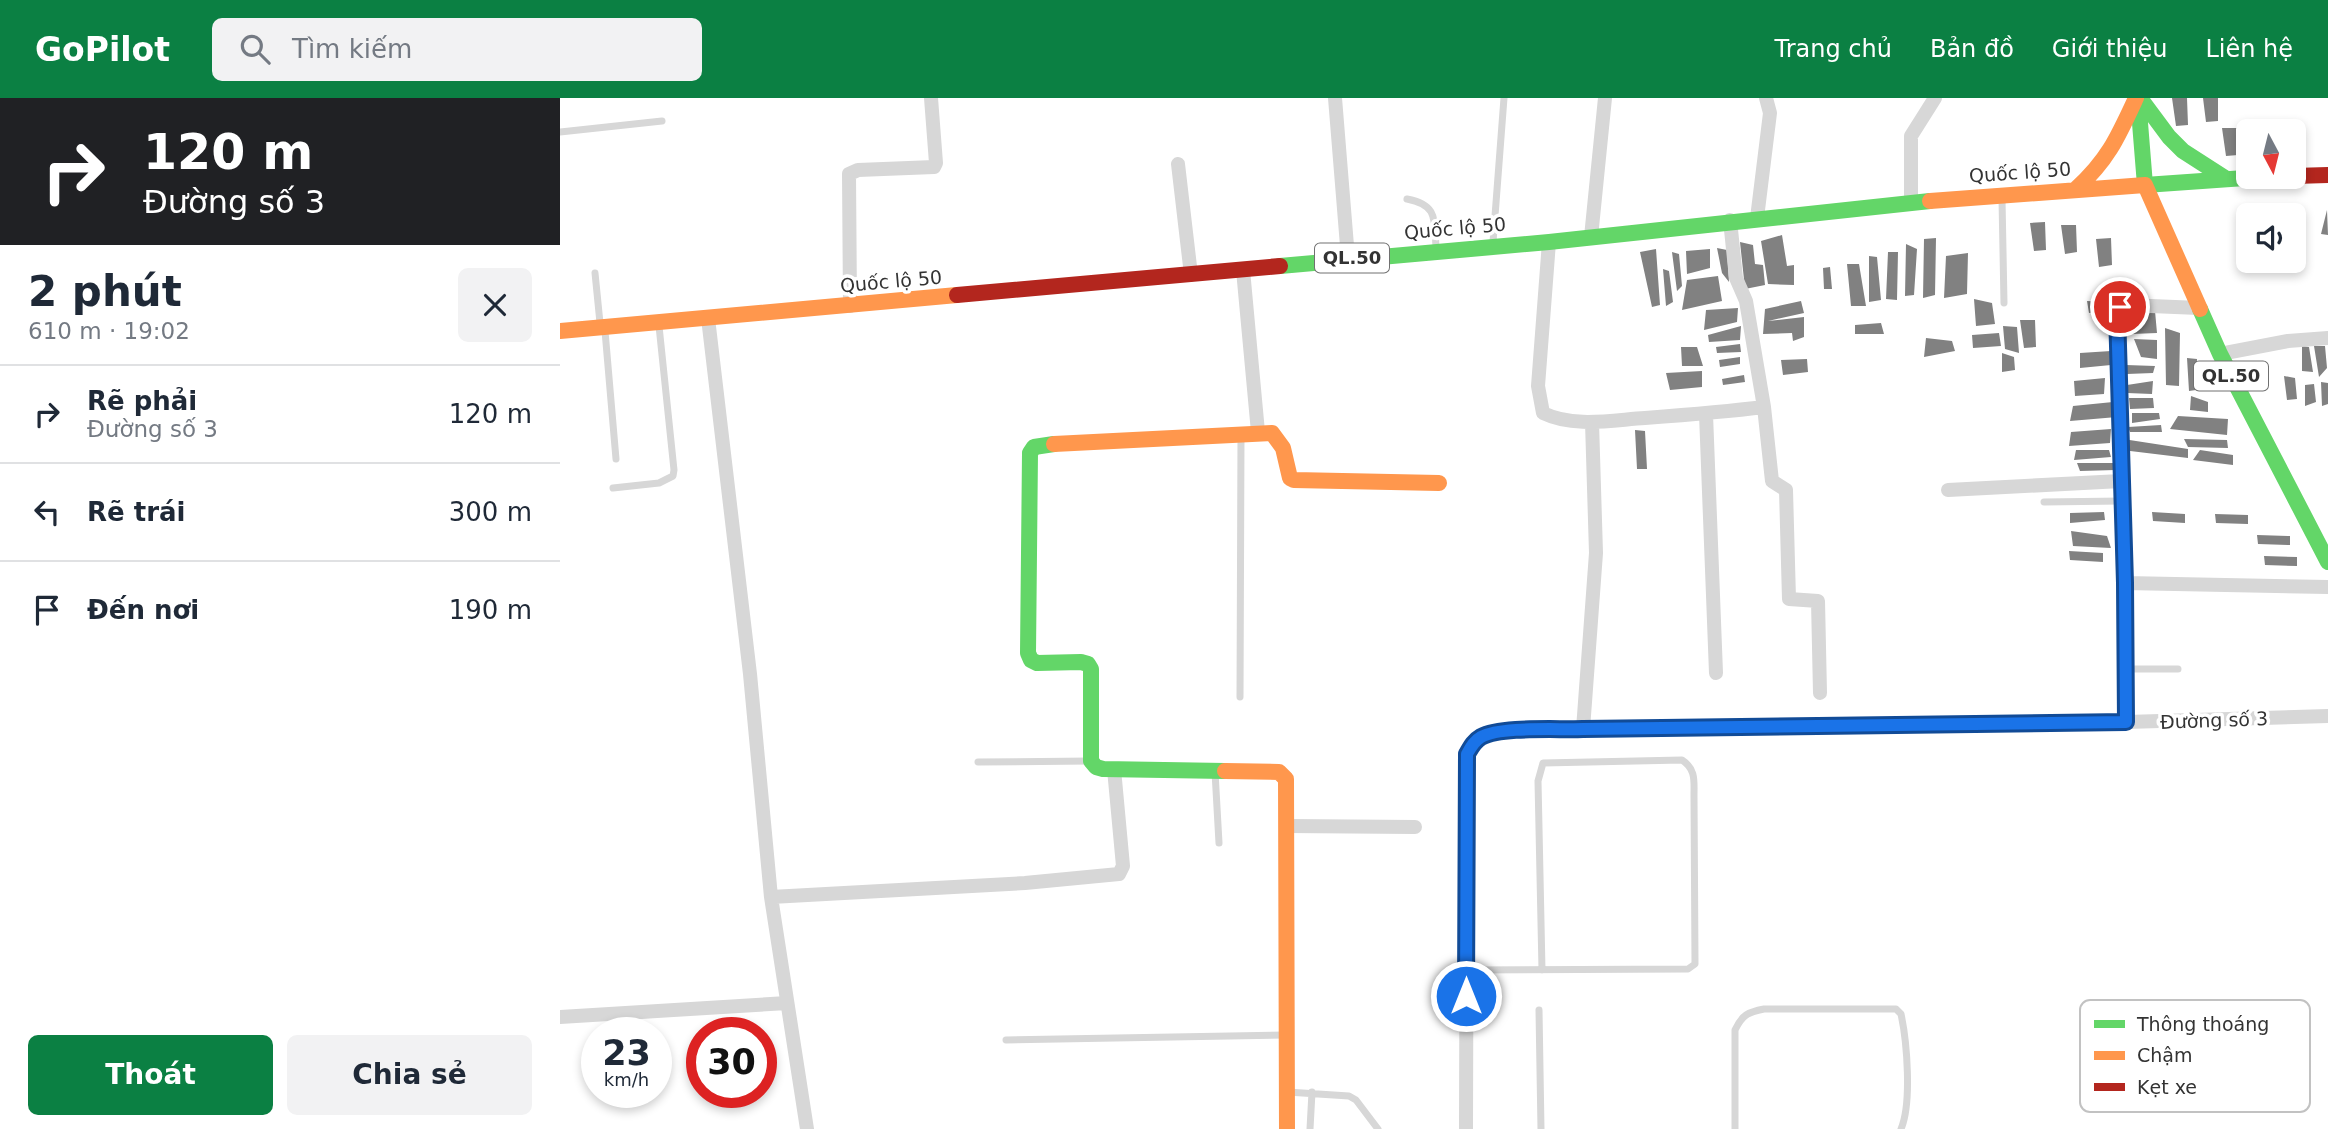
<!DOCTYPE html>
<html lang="vi">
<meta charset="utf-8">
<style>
:root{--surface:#fff;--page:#f2f2f3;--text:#1f2937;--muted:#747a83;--line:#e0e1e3;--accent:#0b8043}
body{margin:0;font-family:"DejaVu Sans",sans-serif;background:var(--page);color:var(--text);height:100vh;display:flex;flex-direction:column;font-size:26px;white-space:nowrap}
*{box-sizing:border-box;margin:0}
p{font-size:23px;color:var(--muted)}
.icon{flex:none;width:38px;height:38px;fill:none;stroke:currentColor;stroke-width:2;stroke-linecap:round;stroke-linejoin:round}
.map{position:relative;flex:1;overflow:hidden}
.sheet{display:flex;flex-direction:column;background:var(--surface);width:560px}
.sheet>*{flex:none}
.guide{background:#202124;color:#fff;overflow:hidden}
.needle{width:46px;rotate:173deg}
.tools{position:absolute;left:1676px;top:21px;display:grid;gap:14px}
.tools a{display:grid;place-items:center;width:70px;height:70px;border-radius:10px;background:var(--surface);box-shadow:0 4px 10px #0003;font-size:35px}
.speed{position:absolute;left:21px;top:919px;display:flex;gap:14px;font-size:35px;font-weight:700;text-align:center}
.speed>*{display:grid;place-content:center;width:91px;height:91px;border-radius:50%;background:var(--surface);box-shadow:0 4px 10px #0003;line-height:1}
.speed small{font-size:18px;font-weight:400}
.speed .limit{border:10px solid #d22;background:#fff;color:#111}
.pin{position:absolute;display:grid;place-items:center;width:60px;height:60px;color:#fff;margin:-30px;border:4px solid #fff;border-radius:50%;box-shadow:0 2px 7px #0007}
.me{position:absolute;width:77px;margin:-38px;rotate:0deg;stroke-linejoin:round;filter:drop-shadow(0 0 5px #0008)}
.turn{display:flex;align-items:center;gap:24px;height:147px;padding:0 28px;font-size:32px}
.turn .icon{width:91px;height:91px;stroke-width:2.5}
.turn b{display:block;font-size:49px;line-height:60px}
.round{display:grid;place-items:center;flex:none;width:74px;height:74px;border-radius:10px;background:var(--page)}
.head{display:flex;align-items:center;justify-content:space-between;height:119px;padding:0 28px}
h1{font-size:42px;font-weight:800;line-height:52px}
.cta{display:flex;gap:14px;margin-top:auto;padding:14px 28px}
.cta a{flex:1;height:80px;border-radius:10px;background:var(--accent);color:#fff;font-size:28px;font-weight:800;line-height:80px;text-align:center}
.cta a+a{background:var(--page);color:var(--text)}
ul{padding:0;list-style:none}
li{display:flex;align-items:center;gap:21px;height:98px;padding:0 28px;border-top:2px solid var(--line)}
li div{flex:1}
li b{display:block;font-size:26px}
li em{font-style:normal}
header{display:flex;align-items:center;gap:42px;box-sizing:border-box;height:98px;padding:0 35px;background:var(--accent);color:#fff}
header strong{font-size:33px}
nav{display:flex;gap:38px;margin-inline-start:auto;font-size:24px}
.search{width:490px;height:63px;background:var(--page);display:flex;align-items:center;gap:18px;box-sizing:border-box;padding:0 24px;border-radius:10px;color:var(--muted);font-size:26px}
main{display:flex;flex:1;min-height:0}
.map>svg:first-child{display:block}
</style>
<header>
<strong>GoPilot</strong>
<div class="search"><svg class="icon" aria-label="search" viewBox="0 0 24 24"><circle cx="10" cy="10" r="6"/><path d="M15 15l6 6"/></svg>Tìm kiếm</div>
<nav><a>Trang chủ</a><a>Bản đồ</a><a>Giới thiệu</a><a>Liên hệ</a></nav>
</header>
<main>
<section class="sheet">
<div class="guide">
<div class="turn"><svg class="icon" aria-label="right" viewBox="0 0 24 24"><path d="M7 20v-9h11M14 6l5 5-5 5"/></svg><div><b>120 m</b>Đường số 3</div></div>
</div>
<div class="head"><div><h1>2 phút</h1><p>610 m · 19:02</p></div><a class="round"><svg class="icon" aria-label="close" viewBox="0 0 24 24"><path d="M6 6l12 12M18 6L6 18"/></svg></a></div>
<ul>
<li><svg class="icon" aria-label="right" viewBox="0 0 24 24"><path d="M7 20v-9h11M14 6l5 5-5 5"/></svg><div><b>Rẽ phải</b><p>Đường số 3</p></div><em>120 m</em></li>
<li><svg class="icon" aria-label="left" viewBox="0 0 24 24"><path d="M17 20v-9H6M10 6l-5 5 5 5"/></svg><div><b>Rẽ trái</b></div><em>300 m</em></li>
<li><svg class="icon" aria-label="arrive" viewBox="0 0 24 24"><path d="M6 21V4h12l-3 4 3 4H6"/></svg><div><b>Đến nơi</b></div><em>190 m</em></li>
</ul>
<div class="cta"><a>Thoát</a><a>Chia sẻ</a></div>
</section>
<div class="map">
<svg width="1768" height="1031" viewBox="0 0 1768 1031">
<rect width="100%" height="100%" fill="#fff"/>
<path fill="#818181" d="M 1612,0 L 1627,0 L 1628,27 L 1616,28 Z
M 1643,0 L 1658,0 L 1658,23 L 1646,24 Z
M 1662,30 L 1678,30 L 1678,57 L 1666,58 Z
M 1767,112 L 1768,137 L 1761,136 Z
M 1485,124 L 1486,152 L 1474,153 L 1470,125 Z
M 1501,127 L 1516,127 L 1517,154 L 1505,156 Z
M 1222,137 L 1227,168 L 1234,167 L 1234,187 L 1208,186 L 1201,143 Z
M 1376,140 L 1375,197 L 1363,200 L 1364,141 Z
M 1551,140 L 1552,167 L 1539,169 L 1536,141 Z
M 1180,144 L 1193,147 L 1195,166 L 1203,167 L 1205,187 L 1185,191 Z
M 1346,146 L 1357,151 L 1354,197 L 1345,198 Z
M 1157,150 L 1167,152 L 1169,184 L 1162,175 Z
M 1096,151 L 1100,207 L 1092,209 L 1080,154 Z
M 1150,151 L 1150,170 L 1127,176 L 1126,153 Z
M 1112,154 L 1119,156 L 1122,188 L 1117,193 Z
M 1328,154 L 1338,154 L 1337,202 L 1326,201 Z
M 1408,155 L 1407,196 L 1384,200 L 1386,158 Z
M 1309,158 L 1317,159 L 1321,202 L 1309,204 Z
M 1287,166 L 1299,166 L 1306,208 L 1291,208 Z
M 1270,169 L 1272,191 L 1264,191 L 1263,170 Z
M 1103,171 L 1109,173 L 1113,204 L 1106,208 Z
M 1158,178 L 1162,203 L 1122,212 L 1127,182 Z
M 1414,201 L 1432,205 L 1435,226 L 1416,228 Z
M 1241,203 L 1244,215 L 1208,223 L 1244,219 L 1244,239 L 1233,243 L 1232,235 L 1203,236 L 1205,211 Z
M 1527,203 L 1550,204 L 1551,213 L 1529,215 Z
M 1178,210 L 1177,224 L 1144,232 L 1146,212 Z
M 1595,213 L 1597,235 L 1572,236 L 1571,219 Z
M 1460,222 L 1475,222 L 1476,249 L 1464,250 Z
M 1321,225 L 1324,236 L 1295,236 L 1295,227 Z
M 1181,228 L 1180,242 L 1149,244 L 1148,237 Z
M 1443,228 L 1457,229 L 1459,255 L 1445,251 Z
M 1605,230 L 1620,235 L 1619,288 L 1606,287 Z
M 1439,235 L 1441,248 L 1413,250 L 1412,237 Z
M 1366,240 L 1392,243 L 1395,253 L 1364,259 Z
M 1574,241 L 1597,242 L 1597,261 L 1581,259 Z
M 1180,246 L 1181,254 L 1157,255 L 1156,249 Z
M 1742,248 L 1749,249 L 1753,274 L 1742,273 Z
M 1754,248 L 1765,248 L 1767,270 L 1759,279 Z
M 1121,249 L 1137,249 L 1143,268 L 1122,268 Z
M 1551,253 L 1551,267 L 1520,270 L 1520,255 Z
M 1442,255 L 1454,259 L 1455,272 L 1442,274 Z
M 1180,259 L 1180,266 L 1160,269 L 1159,262 Z
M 1627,260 L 1637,261 L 1636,292 L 1629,293 Z
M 1247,261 L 1248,274 L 1223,277 L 1221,262 Z
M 1566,267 L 1595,268 L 1593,275 L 1567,276 Z
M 1142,273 L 1142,289 L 1110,292 L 1106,275 Z
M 1184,277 L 1185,284 L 1163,287 L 1162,281 Z
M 1724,278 L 1735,280 L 1737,301 L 1727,302 Z
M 1545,280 L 1544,296 L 1515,298 L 1514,283 Z
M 1593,283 L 1592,296 L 1567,295 L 1567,287 Z
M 1761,284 L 1768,285 L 1768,306 L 1762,308 Z
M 1754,286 L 1756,304 L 1745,308 L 1745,287 Z
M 1631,298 L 1648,304 L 1648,314 L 1630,312 Z
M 1569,300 L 1593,300 L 1594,310 L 1570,311 Z
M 1553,304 L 1557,319 L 1510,323 L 1513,308 Z
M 1572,315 L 1599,315 L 1600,321 L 1572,325 Z
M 1618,318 L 1668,321 L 1667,337 L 1610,331 Z
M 1601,327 L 1602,334 L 1570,334 L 1568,329 Z
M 1551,331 L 1550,345 L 1509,348 L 1511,334 Z
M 1075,332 L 1085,333 L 1087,371 L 1077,371 Z
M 1563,341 L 1628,351 L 1628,360 L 1562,352 Z
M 1624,341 L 1667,342 L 1668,350 L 1628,349 Z
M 1516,352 L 1549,352 L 1551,359 L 1514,362 Z
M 1640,352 L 1673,357 L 1673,367 L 1633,362 Z
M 1517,365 L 1553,365 L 1555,372 L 1520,373 Z
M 1544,414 L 1545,422 L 1510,425 L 1510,415 Z
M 1592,414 L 1625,416 L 1625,425 L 1593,423 Z
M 1655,416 L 1688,417 L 1688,426 L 1656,425 Z
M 1511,433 L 1547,438 L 1551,450 L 1513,448 Z
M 1697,437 L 1730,438 L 1730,447 L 1698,446 Z
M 1509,453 L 1543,455 L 1543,464 L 1510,462 Z
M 1704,458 L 1737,459 L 1737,468 L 1705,467 Z"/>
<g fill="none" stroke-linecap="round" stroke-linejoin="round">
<path stroke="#d7d7d7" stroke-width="7" d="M 0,34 L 102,23
M 847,101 C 878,107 874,121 876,149
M 1442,101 L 1444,205
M 933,144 L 944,0
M 35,175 L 40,225
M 45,233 L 56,361
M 53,390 L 99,385 L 113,378 L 114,372 L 99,228
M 1484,404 L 1561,403
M 1566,571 L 1618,571
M 680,599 L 681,337
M 418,664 L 530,663
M 655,674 L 659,745
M 906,872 L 1128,871 L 1135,866 L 1134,697 C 1134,683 1136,671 1122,662 L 983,665 L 978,683 L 982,872
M 979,912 L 981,1031
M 446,942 L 725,937
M 727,994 L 789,998 L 796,1002 L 818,1031
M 750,1031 L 752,994
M 1175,1031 L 1175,932 C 1182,917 1188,914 1204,911 L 1336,911 L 1341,916 C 1347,944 1352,1005 1341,1031"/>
<path stroke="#d7d7d7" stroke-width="14" d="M 775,0 L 788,160
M 618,66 L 631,177
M 1351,104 L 1351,38 L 1375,0
M 1197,120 L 1210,15 L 1206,0
M 1031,139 L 1045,0
M 989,144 L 978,288 L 983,315 C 1014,330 1052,322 1085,320 C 1125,317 1164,314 1204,309 L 1186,203 L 1176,180 L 1170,122
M 683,172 L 698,334
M 290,208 L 289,76 L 298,72 L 374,69 L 376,65 L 371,0
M 148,220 L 190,576 L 211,799 L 247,1031
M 1660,256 L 1728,243 L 1768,240
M 1204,309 L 1212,383 L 1226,392 L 1229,501 L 1258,503 L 1260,595
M 1146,316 L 1156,575
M 1388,392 L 1561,383
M 1565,485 L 1768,489
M 1566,624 L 1565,485 L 1557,213 L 1567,207 L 1639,210
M 1023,631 L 1036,455 L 1032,324
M 727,728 L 855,729
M 211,799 L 465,785 L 559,776 L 563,768 L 554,671
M 0,919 L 227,905
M 906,1031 L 907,656 C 911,649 914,643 921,639 C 942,628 998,631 1023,631 L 1566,624 L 1768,618"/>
<path stroke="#63d668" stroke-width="16" d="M 1578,0 L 1585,87 L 1699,79
M 1580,0 L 1609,39 L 1623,53 L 1665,80
M 720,168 L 989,144 L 1370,103
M 1640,211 L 1660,256 L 1768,464
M 494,346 L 474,349 L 470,355 L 468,555 L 471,562 L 477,565 L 521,564 L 528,566 L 531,571 L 531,663 L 536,669 L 543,671 L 665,673"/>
<path stroke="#ff974d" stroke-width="16" d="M 1516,91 C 1548,62 1558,39 1576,0
M 1370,103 L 1585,87 L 1640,211
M 0,233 L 397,197
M 494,346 L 712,335 L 723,350 L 730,380 L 734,382 L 879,385
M 665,673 L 719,674 L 726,681 L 727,1031"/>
<path stroke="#b3261e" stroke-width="16" d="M 1734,78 L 1768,77
M 397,197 L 720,168"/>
</g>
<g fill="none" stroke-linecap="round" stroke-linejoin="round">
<g stroke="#114b97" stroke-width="18">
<path id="route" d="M 906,898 L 907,656 C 911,649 914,643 921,639 C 941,628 998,632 1023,631 L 1566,624 L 1565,485 L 1557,214 L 1560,209"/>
</g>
<use href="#route" stroke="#1a73e8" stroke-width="12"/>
</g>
<g text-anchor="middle" stroke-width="7" stroke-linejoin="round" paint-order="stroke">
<g fill="#fff" stroke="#707070" stroke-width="2">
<rect x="755" y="145.5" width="74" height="29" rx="5"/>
<rect x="1634" y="263.5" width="74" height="29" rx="5"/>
</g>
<g font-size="18" font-weight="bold" fill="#333">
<text x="792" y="166">QL.50</text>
<text x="1671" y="284">QL.50</text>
</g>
<g font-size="19" fill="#333" stroke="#fff">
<text transform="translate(1460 74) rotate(-4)" y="7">Quốc lộ 50</text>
<text transform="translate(895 130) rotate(-5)" y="7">Quốc lộ 50</text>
<text transform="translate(331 183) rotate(-5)" y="7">Quốc lộ 50</text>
<text transform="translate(1654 622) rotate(-2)" y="7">Đường số 3</text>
</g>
</g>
<rect x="1520" y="902" width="230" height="112" rx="10" fill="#fff" stroke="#c2c2c2" stroke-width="2"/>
<rect x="1534" y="922" width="31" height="8" fill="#63d668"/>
<rect x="1534" y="953" width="31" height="9" fill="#ff974d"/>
<rect x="1534" y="985" width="31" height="8" fill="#b3261e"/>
<g font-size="19" fill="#333">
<text x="1577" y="933">Thông thoáng</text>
<text x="1577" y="964">Chậm</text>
<text x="1577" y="996">Kẹt xe</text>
</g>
</svg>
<div class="tools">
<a><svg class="needle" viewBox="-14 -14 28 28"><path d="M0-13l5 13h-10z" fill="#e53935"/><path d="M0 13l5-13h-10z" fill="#747a83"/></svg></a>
<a><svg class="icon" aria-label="sound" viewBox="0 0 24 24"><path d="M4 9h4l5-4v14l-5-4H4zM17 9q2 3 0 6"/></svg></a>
</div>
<div class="speed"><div>23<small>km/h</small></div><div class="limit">30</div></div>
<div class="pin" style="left:1560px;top:209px;background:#d93025"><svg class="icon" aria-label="arrive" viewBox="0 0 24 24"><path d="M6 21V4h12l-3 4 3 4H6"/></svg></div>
<svg class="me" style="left:906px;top:898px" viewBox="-20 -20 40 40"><circle r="17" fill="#1a73e8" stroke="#fff" stroke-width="3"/><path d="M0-11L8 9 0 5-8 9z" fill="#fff"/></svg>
</div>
</main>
